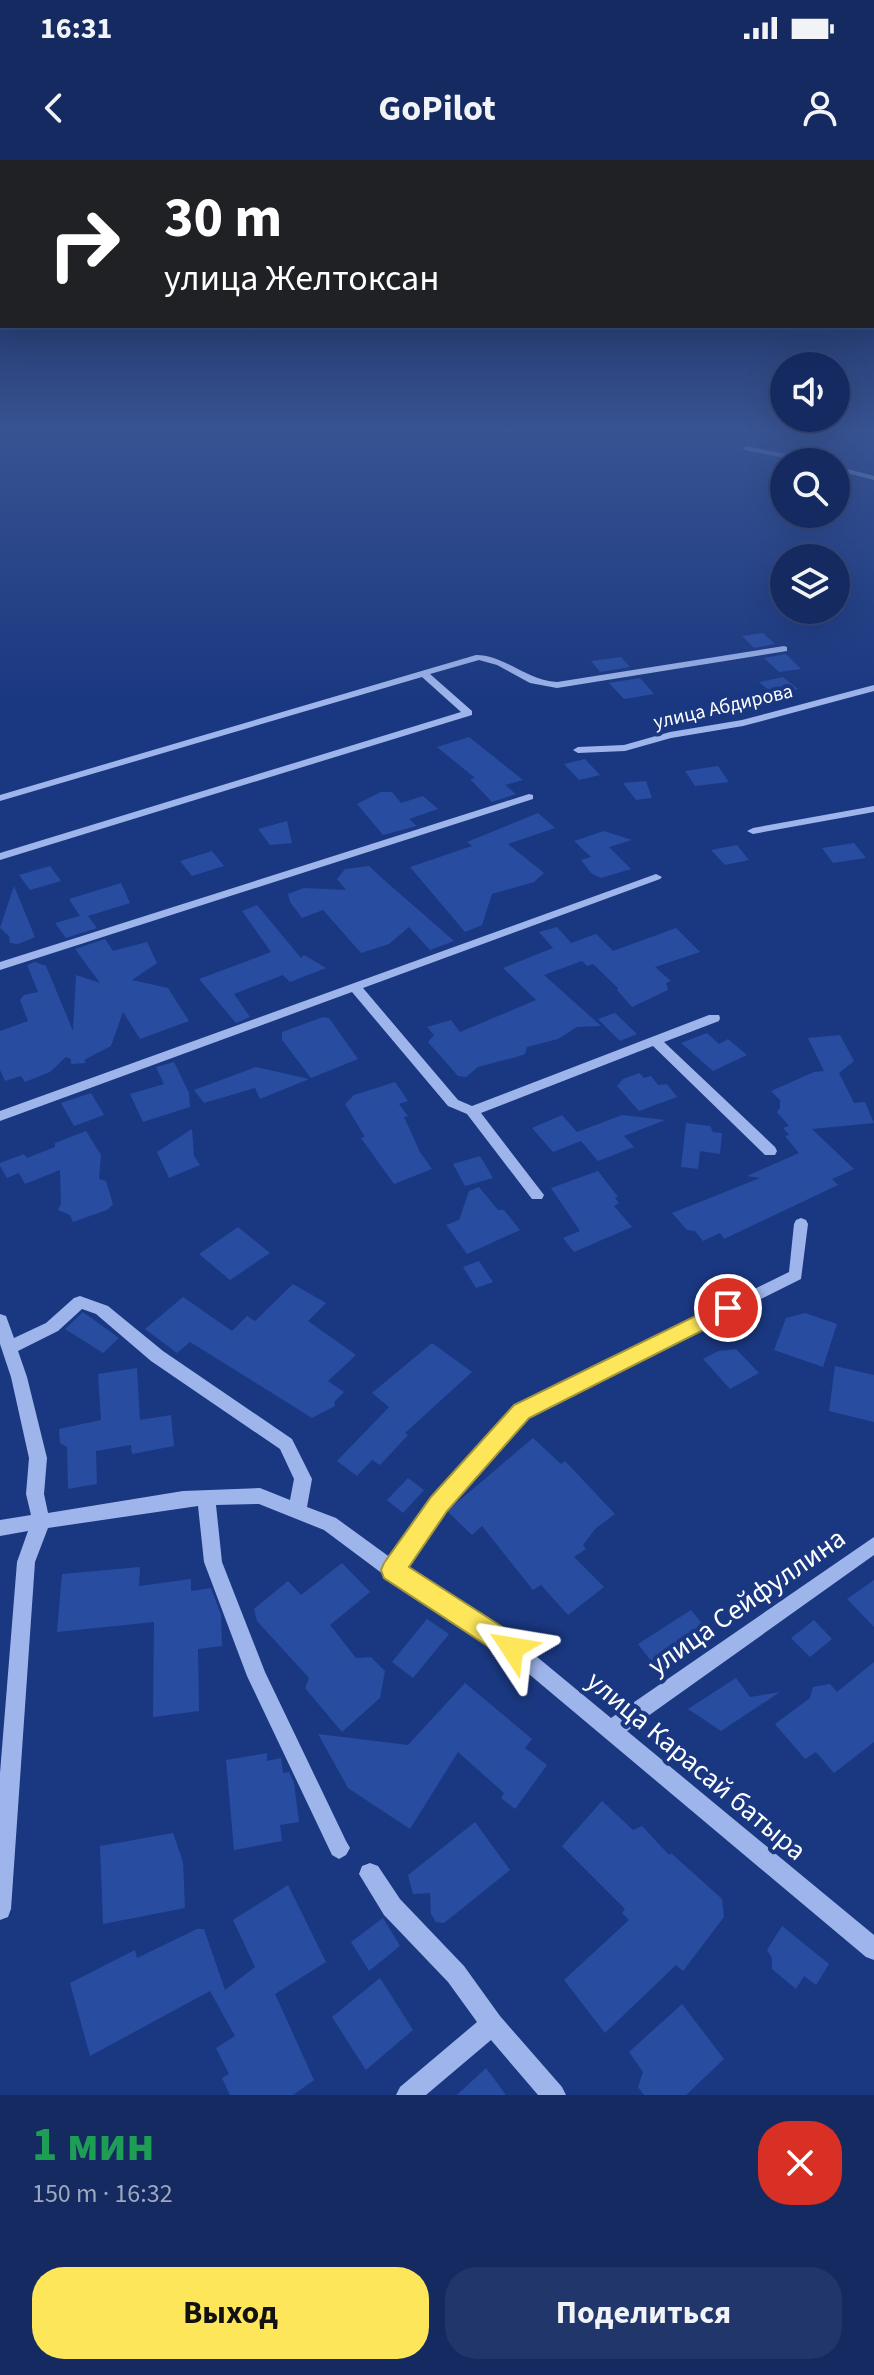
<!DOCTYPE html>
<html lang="ru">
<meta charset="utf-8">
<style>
:root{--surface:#142a61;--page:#21366a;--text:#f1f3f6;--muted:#9da7bd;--line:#334676;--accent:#fde659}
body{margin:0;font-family:"Source Sans 3",sans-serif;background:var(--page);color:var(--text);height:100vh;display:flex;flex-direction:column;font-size:30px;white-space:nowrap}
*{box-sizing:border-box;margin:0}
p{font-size:26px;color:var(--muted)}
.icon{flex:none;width:44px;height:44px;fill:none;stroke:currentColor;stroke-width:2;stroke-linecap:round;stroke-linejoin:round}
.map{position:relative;height:1935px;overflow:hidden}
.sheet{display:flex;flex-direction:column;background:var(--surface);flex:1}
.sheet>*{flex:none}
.guide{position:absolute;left:0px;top:0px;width:874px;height:168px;box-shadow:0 8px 32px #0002,0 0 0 2px var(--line);background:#202124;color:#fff;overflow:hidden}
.controls{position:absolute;left:770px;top:192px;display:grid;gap:16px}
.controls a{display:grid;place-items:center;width:80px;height:80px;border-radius:50%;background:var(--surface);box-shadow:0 8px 32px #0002,0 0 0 2px var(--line);font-size:40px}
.pin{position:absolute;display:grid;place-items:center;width:68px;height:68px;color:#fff;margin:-34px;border:4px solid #fff;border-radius:50%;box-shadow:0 2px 8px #0007}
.me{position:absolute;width:88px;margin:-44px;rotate:303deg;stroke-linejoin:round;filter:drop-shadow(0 0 6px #0008)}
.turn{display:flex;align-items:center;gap:28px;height:168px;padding:0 32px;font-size:36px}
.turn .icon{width:104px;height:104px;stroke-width:2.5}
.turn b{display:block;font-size:56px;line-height:68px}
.round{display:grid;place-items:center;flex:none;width:84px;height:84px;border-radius:32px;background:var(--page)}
.overview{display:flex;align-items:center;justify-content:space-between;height:136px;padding:0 32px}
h1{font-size:48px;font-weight:700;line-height:60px;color:#1e9e55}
.action{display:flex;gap:16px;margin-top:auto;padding:16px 32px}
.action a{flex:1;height:92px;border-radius:32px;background:var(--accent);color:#111;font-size:32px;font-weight:700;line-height:92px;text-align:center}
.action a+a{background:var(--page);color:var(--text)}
.status{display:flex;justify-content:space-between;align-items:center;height:56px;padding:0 40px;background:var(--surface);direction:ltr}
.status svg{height:22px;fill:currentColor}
header{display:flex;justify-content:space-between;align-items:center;height:104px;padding:0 32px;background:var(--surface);font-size:36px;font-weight:700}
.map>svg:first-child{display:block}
</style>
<div class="status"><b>16:31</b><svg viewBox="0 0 49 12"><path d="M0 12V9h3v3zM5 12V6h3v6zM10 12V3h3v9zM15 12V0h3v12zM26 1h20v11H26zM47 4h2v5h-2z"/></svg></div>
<header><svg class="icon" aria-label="back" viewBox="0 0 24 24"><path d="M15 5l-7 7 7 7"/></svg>GoPilot<svg class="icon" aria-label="person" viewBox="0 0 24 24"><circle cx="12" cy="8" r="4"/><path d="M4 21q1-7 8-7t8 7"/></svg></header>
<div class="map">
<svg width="874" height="1935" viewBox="0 0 874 1935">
<rect width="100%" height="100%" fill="#1a3881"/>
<path fill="#284ca0" d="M 763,473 L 775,484 L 754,488 L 742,476 Z
M 786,494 L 801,509 L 779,512 L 764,498 Z
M 621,497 L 630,507 L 600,512 L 591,501 Z
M 783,517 L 798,529 L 790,532 L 791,535 L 778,538 L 759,522 Z
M 640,518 L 654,534 L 624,539 L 609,523 Z
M 469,577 L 523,620 L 505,625 L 516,634 L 492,642 L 470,619 L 475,618 L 437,587 Z
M 585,599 L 600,615 L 579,620 L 564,604 Z
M 718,606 L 729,622 L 695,626 L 685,611 Z
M 646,621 L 652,638 L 636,640 L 623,623 Z
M 381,632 L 392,632 L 401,643 L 423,636 L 438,649 L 409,659 L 417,666 L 383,675 L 357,644 Z
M 538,653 L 555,668 L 508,684 L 544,713 L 534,722 L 492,734 L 482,765 L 465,772 L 410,707 L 472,686 L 467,682 Z
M 287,661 L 292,683 L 270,685 L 258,669 Z
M 604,671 L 632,680 L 609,687 L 631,709 L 601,718 L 591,713 L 581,700 L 591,697 L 574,681 Z
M 854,683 L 866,698 L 833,703 L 822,688 Z
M 737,685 L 749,700 L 725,705 L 711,690 Z
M 212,691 L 224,706 L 192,716 L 180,701 Z
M 50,706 L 61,721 L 30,730 L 19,715 Z
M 369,706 L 383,719 L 454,781 L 430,790 L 409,767 L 389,784 L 361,793 L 323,750 L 302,758 L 290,742 L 288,734 L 304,728 L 346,730 L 337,719 L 345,709 Z
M 121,723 L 130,743 L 88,756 L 97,768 L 66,778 L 55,763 L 80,756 L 69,739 Z
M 14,726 L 35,777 L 18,784 L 10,783 L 9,776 L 0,768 Z
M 257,745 L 301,798 L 304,795 L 326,808 L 290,822 L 283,815 L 234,834 L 250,857 L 236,863 L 199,819 L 271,792 L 242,751 Z
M 557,767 L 571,783 L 596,774 L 613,791 L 676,768 L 700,792 L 655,807 L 671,821 L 666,823 L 668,830 L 632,847 L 617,830 L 618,828 L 593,804 L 587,806 L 582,801 L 544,815 L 601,866 L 577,867 L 558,879 L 527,887 L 525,894 L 520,896 L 478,907 L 466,917 L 458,916 L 428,882 L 434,875 L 427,867 L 451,860 L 460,872 L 536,840 L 503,808 L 553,788 L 539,772 Z
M 105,779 L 113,791 L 147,782 L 157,803 L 132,820 L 168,828 L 189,861 L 140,879 L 123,852 L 111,886 L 84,900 L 86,903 L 71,904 L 71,899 L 66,897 L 50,912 L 25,922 L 21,916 L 5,921 L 0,910 L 0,871 L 28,861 L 20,840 L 24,835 L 38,832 L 27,805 L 35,802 L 46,806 L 73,871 L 76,815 L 100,823 L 75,789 Z
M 615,853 L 637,874 L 620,881 L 598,859 Z
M 323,857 L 329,858 L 358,899 L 311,918 L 282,880 L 282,872 Z
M 707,873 L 719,884 L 728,879 L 747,895 L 713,911 L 681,883 Z
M 840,875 L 854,901 L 839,913 L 854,943 L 865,942 L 874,963 L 812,969 L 854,1009 L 832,1019 L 838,1025 L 724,1079 L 720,1073 L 703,1081 L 695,1071 L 687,1070 L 672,1053 L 760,1018 L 747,1016 L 799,993 L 785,976 L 789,975 L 783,968 L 789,966 L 777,952 L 780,948 L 780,940 L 771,931 L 814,912 L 824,911 L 808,878 Z
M 174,902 L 189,933 L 190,947 L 143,962 L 130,934 L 164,924 L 156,907 Z
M 256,907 L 309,919 L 260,939 L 255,928 L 204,943 L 194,930 Z
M 639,913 L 644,918 L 651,916 L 658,925 L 667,924 L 677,937 L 639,951 L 617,926 L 623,919 Z
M 395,922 L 408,941 L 399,944 L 408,956 L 404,957 L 420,992 L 432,1009 L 394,1024 L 361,978 L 365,977 L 345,944 L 354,935 Z
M 91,933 L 104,955 L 74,966 L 61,943 Z
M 562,955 L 577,972 L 622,955 L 665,960 L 624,976 L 634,987 L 598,1001 L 581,981 L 553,992 L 532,968 Z
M 686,963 L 710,966 L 713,972 L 722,973 L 720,994 L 700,991 L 698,1009 L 681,1007 Z
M 192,969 L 194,996 L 200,1005 L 169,1018 L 157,992 Z
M 86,971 L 101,995 L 99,1019 L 106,1021 L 113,1044 L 107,1050 L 73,1062 L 70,1055 L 58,1050 L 61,1043 L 60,1010 L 25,1024 L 19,1013 L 7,1018 L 0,1006 L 0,1003 L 24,994 L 27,998 L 55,987 L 55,983 Z
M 480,996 L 493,1018 L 465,1026 L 453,1004 Z
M 598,1011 L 618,1037 L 615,1038 L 619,1043 L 614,1046 L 632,1067 L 574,1092 L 563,1078 L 580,1071 L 551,1028 Z
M 479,1027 L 498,1050 L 504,1050 L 520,1070 L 467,1094 L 446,1065 L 459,1060 L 469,1031 Z
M 238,1067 L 270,1093 L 230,1120 L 199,1094 Z
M 479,1101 L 493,1122 L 476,1128 L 463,1107 Z
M 293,1124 L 326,1143 L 308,1161 L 356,1195 L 328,1221 L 344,1232 L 334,1242 L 335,1246 L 312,1258 L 190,1182 L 177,1193 L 145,1169 L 183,1137 L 232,1171 L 247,1156 L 255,1161 Z
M 83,1152 L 119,1178 L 103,1193 L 65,1169 Z
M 805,1153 L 837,1164 L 823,1207 L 774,1190 L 786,1158 Z
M 432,1183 L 472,1212 L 405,1273 L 408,1275 L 380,1305 L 372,1300 L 357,1316 L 337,1301 L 389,1247 L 372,1233 Z
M 736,1189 L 759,1213 L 730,1229 L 703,1199 L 718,1191 Z
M 835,1206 L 874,1215 L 874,1262 L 829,1251 Z
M 137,1208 L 140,1260 L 171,1255 L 174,1286 L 132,1294 L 131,1285 L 96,1291 L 97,1324 L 68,1329 L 67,1287 L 60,1283 L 59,1269 L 101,1260 L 98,1214 Z
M 533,1278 L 561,1304 L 565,1301 L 615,1354 L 595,1369 L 583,1385 L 586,1389 L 574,1397 L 604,1427 L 568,1455 L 541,1425 L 533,1430 L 482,1366 L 472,1375 L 447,1351 Z
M 408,1318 L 424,1330 L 403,1353 L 387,1340 Z
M 342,1403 L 370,1432 L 330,1465 L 356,1498 L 371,1497 L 385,1511 L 380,1538 L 342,1572 L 305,1528 L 309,1518 L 257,1461 L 254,1449 L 288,1421 L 301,1435 Z
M 140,1407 L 139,1426 L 191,1419 L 191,1431 L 211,1428 L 221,1455 L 222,1486 L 198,1489 L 199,1551 L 153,1557 L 154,1462 L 57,1472 L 62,1414 Z
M 874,1420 L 874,1467 L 847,1439 Z
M 691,1450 L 711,1474 L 658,1510 L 638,1484 Z
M 427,1459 L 449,1474 L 413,1518 L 392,1502 Z
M 814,1460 L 832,1479 L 810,1497 L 791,1478 Z
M 874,1502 L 874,1582 L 834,1613 L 816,1592 L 805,1599 L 775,1564 L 810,1538 L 813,1527 L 830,1524 L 837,1532 Z
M 736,1518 L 750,1537 L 780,1532 L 721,1571 L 688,1549 Z
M 465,1523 L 532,1579 L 525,1588 L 547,1605 L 515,1649 L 501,1638 L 504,1633 L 458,1592 L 410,1669 L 348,1628 L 318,1574 L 408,1585 Z
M 267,1593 L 267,1601 L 281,1598 L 283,1613 L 289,1612 L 294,1623 L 299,1662 L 280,1665 L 282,1681 L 234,1690 L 226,1600 Z
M 602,1641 L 633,1670 L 642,1666 L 669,1695 L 671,1693 L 722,1739 L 724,1757 L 683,1811 L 676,1805 L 605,1873 L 564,1820 L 629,1760 L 622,1753 L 625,1749 L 562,1686 Z
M 475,1662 L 510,1710 L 444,1763 L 436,1762 L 431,1754 L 430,1733 L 413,1734 L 408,1715 Z
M 173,1673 L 183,1702 L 185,1748 L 103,1764 L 100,1686 Z
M 288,1725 L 326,1802 L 275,1834 L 314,1920 L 293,1935 L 230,1935 L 222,1918 L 229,1914 L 216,1888 L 235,1876 L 210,1831 L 90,1896 L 70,1823 L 135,1790 L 137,1798 L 197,1769 L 204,1769 L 225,1830 L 255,1807 L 233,1760 Z
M 383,1758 L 400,1786 L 369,1811 L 351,1782 Z
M 782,1766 L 829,1804 L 816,1825 L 804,1816 L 796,1829 L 772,1809 L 772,1798 L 767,1790 Z
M 380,1818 L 413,1870 L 366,1910 L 332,1857 Z
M 682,1844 L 724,1899 L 686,1935 L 644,1935 L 638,1927 L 643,1912 L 629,1892 Z
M 486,1908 L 506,1935 L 457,1935 Z"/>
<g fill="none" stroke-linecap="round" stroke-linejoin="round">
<path fill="#9eb5eb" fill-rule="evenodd" d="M 747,286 L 816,300 L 820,302 L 805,302 L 744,290 L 743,288 Z
M 836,306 L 874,316 L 874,320 L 836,310 Z
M 784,486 L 787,487 L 787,491 L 557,528 L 530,523 L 497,505 L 479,500 L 430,514 L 472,551 L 472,555 L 0,700 L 0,693 L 461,552 L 422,517 L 0,641 L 0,635 L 476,495 C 505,495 525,520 557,522 Z
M 874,525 L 874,531 L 743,566 L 671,578 L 625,591 L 578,593 L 573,590 L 578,587 L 624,585 L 670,572 L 742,560 Z
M 529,634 L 533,635 L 533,639 L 0,810 L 0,802 Z
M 874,646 L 874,652 L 753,674 L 747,671 L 753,668 Z
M 656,714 L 662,717 L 660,719 L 363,828 L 458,940 L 472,946 L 709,855 L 719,855 L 720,858 L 719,861 L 664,882 L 775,987 L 777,991 L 775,995 L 765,995 L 653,886 L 481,953 L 544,1035 L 542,1039 L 532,1039 L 467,954 L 448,946 L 352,832 L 0,961 L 0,951 Z
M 801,1058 L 806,1060 L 808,1064 L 801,1119 L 528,1256 L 445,1349 L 405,1408 L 519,1482 L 611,1558 L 874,1377 L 874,1395 L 627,1571 L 874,1775 L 874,1800 L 866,1797 L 505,1494 L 399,1426 L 324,1370 L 259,1344 L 216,1345 L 222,1402 L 265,1512 L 346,1681 L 350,1688 L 346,1695 L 339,1699 L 332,1695 L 247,1516 L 204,1402 L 198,1346 L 48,1368 L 35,1402 L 11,1749 L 8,1757 L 0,1760 L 0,1613 L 17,1402 L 28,1371 L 0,1376 L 0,1360 L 31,1355 L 26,1334 L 29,1298 L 11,1217 L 0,1184 L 0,1154 L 6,1156 L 14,1178 L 46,1163 L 74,1138 L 80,1136 L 108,1146 L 163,1191 L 292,1279 L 312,1319 L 307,1347 L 336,1358 L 391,1398 L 433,1339 L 516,1246 L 789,1112 L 794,1064 L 796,1060 ZM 82,1149 L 96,1154 L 151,1201 L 280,1289 L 294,1319 L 290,1340 L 260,1328 L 183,1331 L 48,1353 L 44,1334 L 47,1298 L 27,1217 L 18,1191 L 58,1171 Z
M 370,1703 L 378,1706 L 400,1739 L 464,1806 L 500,1856 L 562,1927 L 566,1935 L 538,1935 L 491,1880 L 426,1935 L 396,1935 L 400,1927 L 477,1862 L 448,1822 L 384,1755 L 359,1714 L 362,1706 Z"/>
</g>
<linearGradient id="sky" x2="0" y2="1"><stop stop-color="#0e1f47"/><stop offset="0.5" stop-color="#385392"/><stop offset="1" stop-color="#385392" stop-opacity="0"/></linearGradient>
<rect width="874" height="540" fill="url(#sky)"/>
<path fill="#fde659" stroke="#a4963a" stroke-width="2" d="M 728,1140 L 735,1142 L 738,1148 L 735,1154 L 529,1258 L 447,1351 L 409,1407 L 521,1479 L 524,1488 L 521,1496 L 512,1500 L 503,1496 L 384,1418 L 381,1410 L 384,1403 L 431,1337 L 514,1245 Z"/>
<g text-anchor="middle" stroke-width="8" stroke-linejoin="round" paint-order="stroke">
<g font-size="20" fill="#fff" stroke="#1a3881">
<text transform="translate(723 546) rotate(-13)" y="7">улица Абдирова</text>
</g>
<g font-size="28" fill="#fff" stroke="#1a3881">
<text transform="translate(746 1441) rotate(-35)" y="10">улица Сейфуллина</text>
<text transform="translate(697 1605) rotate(40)" y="10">улица Карасай батыра</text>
</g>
</g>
</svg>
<div class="controls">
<a><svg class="icon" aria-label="sound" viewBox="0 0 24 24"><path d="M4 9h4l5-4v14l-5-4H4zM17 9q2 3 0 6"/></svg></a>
<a><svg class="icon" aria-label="search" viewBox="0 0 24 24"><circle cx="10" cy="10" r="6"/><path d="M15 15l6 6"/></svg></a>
<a><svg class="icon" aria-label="layers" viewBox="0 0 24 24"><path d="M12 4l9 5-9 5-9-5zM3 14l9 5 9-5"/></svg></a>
</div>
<div class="pin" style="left:728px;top:1148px;background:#d93025"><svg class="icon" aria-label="arrive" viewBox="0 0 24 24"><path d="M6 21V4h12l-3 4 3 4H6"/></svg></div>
<svg class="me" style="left:512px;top:1488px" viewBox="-20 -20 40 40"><path d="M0-17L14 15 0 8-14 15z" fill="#fde659" stroke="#fff" stroke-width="4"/></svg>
<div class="guide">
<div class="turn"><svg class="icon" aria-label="right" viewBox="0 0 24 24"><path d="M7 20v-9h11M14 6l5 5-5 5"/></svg><div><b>30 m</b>улица Желтоксан</div></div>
</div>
</div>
<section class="sheet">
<div class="overview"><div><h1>1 мин</h1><p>150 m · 16:32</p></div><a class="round" style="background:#d93025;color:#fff"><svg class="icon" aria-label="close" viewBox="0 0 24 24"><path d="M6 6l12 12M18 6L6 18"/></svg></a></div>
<div class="action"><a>Выход</a><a>Поделиться</a></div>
</section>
